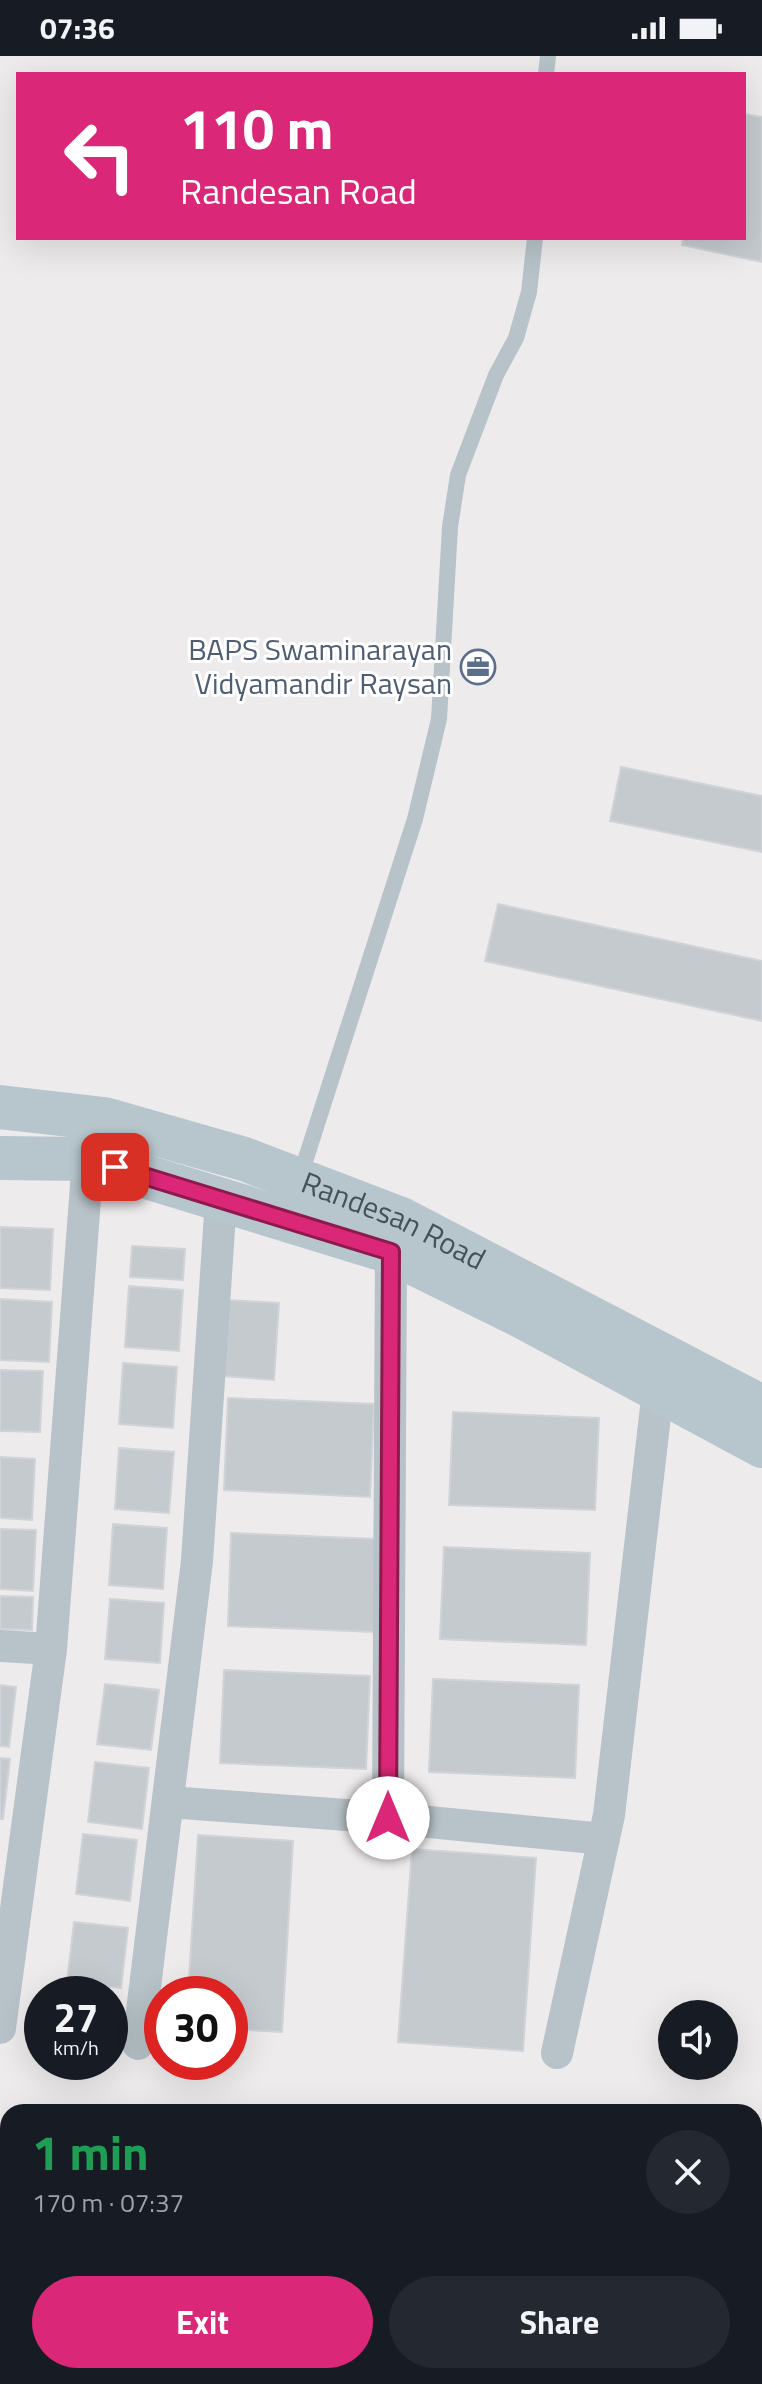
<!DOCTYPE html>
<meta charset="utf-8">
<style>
:root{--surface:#171b24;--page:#242831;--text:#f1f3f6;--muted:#9ea1a6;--accent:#db2777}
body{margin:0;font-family:"Titillium Web",sans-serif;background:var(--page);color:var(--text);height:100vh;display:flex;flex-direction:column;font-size:30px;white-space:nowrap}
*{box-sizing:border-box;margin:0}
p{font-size:26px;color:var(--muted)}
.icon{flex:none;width:44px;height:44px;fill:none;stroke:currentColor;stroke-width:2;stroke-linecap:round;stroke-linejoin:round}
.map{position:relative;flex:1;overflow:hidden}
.sheet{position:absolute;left:0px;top:2048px;width:762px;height:280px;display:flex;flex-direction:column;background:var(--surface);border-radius:24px 24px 0 0;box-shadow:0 8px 32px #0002}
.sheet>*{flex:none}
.guide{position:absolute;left:16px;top:16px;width:730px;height:168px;border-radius:0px;box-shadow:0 8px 32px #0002;background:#db2777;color:#fff;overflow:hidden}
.controls{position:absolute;left:658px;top:1944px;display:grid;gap:16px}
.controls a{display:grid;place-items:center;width:80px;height:80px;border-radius:50%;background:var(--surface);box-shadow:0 8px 32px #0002;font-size:40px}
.speed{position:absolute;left:24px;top:1920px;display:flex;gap:16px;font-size:40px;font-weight:700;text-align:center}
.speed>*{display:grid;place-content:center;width:104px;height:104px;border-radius:50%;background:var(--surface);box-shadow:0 8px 32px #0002;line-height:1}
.speed small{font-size:20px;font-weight:400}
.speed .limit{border:12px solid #d22;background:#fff;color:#111}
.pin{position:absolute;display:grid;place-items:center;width:68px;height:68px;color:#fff;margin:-34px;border-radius:16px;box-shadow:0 4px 12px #0006}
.me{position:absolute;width:88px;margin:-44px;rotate:0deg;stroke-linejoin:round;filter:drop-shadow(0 0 6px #0008)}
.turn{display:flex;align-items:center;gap:28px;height:168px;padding:0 32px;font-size:36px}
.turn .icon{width:104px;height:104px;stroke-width:2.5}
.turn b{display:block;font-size:56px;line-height:68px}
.round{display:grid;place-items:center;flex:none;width:84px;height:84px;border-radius:42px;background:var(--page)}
.summary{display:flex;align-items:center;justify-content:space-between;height:136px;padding:0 32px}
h1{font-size:48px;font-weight:700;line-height:60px;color:#1e9e55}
.primary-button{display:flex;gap:16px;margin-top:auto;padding:16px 32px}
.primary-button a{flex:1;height:92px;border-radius:48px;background:var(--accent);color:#fff;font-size:32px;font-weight:700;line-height:92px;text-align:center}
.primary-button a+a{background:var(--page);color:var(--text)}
.status{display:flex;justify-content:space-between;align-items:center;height:56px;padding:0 40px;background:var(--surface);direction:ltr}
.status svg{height:22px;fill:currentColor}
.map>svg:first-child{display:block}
</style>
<div class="status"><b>07:36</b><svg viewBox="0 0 49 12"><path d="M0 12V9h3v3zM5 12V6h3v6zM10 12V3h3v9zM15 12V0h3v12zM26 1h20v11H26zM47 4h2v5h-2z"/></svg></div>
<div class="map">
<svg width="762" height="2328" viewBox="0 0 762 2328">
<rect width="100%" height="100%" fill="#eeebec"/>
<path fill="#c5cace" stroke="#d0d3d7" stroke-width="2" d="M 744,58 L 762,61 L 762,206 L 682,189 L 683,182 L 744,182 Z
M 621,711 L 762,740 L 762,796 L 610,765 Z
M 498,848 L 762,905 L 762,965 L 485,905 Z
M 0,1171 L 53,1173 L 50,1234 L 0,1232 Z
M 132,1190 L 185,1193 L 183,1224 L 130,1221 Z
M 129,1230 L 183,1234 L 179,1295 L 125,1291 Z
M 0,1243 L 52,1246 L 49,1306 L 0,1304 Z
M 228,1244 L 279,1247 L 274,1324 L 223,1320 Z
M 123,1307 L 177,1311 L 173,1372 L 119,1368 Z
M 0,1314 L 43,1315 L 40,1376 L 0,1375 Z
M 228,1342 L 374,1348 L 370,1441 L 224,1434 Z
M 453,1356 L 599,1362 L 595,1454 L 449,1449 Z
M 119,1392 L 174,1396 L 169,1457 L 115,1453 Z
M 0,1401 L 35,1403 L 32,1464 L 0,1462 Z
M 113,1468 L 167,1472 L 163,1533 L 109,1529 Z
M 0,1473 L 36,1474 L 33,1535 L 0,1533 Z
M 231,1477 L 377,1483 L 374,1576 L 228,1570 Z
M 444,1491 L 590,1497 L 586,1589 L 440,1583 Z
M 0,1540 L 33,1541 L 32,1574 L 0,1573 Z
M 110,1543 L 164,1547 L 160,1607 L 105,1603 Z
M 224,1614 L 370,1620 L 366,1713 L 220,1707 Z
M 433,1623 L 579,1629 L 575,1722 L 429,1716 Z
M 105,1628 L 159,1634 L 151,1694 L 97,1688 Z
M 0,1629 L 16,1631 L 9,1691 L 0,1690 Z
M 0,1702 L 10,1703 L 3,1763 L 0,1763 Z
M 95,1706 L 149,1712 L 142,1773 L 88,1766 Z
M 83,1778 L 137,1784 L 130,1845 L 76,1838 Z
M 198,1779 L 293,1785 L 282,1976 L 230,1973 L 230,1938 L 188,1938 Z
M 412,1793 L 536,1802 L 523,1995 L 398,1986 Z
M 74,1866 L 128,1872 L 121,1932 L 67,1926 Z
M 110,1945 L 119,1946 L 112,2006 L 110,2006 Z
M 1,2284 L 8,2285 L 8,2318 L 0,2316 Z"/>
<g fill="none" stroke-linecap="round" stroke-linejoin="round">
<path stroke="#b7c3c8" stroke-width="16" d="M 546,18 L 548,0
M 299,1124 L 415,763 L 439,663 L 450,471 L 458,419 L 496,319 L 516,282 L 529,236 L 535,182"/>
<path stroke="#b7c3c8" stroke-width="32" d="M 0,1590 L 51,1593
M 168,1746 L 388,1762 L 604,1783
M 388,1762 L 391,1196
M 0,1972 L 51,1593 L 88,1103
M 138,1988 L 197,1505 L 221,1143
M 557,1997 L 609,1759 L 658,1334"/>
<g stroke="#b7c6cd" stroke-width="44">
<path id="s1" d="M 0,1051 L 104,1063 L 244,1103 L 401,1163 L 762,1351"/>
<path d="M 0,1102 L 88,1103 L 391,1196 L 521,1260 L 762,1390"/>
</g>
</g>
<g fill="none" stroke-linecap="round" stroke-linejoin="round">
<g stroke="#8e194d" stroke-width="20">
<path id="route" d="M 115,1111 L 391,1196 L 388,1762"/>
</g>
<use href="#route" stroke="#db2777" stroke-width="14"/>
</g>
<defs>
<g id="office-ring" transform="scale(1.8)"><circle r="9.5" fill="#fff" stroke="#5c6f8a" stroke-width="1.5"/><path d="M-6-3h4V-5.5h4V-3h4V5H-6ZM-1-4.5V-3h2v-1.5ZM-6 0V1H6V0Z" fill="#5c6f8a"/></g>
</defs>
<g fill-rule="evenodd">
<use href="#office-ring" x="478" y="611"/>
</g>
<g text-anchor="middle" stroke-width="6" stroke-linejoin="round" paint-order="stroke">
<g font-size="30" fill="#4e5e75" stroke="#fff" text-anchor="end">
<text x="452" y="604">BAPS Swaminarayan<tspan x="452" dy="34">Vidyamandir Raysan</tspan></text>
</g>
<g font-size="30" fill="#455258" stroke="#fff">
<text dy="10" stroke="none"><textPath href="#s1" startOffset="412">Randesan Road</textPath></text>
</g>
</g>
</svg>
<div class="controls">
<a><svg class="icon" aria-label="sound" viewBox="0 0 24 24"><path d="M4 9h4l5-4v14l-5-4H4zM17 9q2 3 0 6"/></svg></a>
</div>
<div class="speed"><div>27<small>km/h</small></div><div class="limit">30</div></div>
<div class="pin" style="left:115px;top:1111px;background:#d93025"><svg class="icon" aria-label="arrive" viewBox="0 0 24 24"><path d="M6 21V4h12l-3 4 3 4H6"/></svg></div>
<svg class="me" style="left:388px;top:1762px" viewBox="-20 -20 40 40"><circle r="19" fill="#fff"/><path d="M0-13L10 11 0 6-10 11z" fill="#db2777"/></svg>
<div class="guide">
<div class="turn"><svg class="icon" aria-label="left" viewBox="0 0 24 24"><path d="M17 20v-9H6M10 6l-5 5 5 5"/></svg><div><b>110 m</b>Randesan Road</div></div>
</div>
<section class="sheet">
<div class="summary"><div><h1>1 min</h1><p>170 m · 07:37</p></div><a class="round"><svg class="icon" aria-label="close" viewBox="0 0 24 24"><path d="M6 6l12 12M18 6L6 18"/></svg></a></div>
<div class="primary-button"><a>Exit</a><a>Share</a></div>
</section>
</div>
